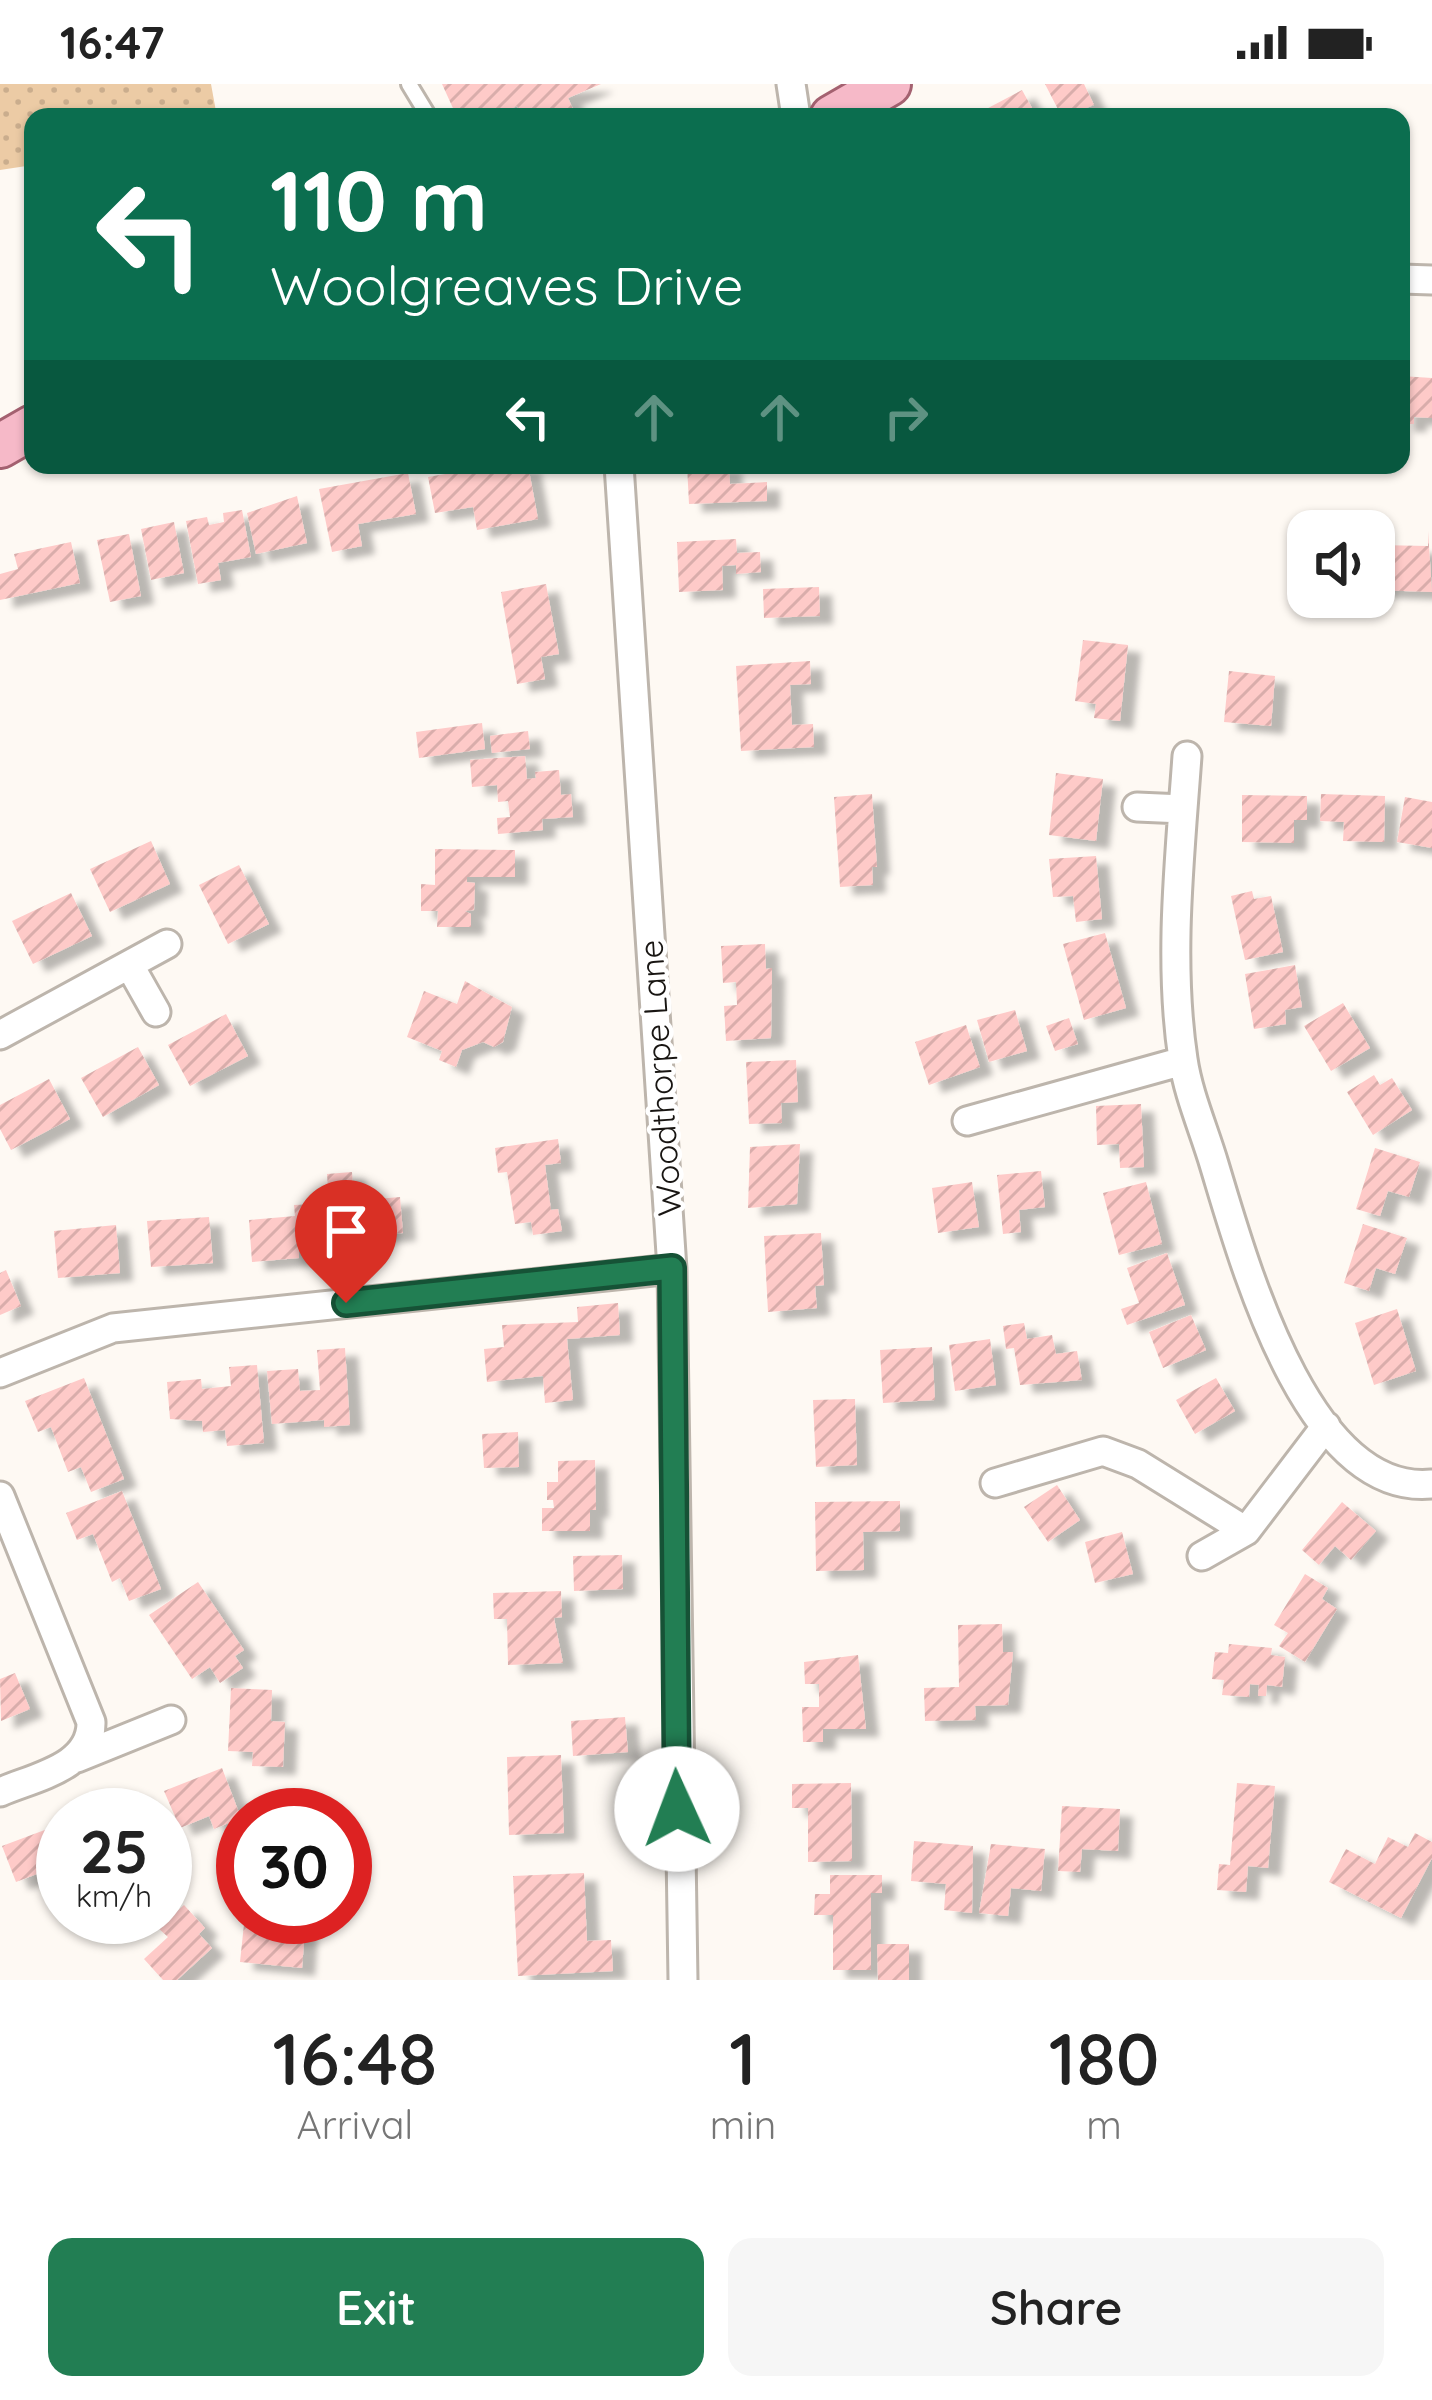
<!DOCTYPE html>
<style>
:root{--surface:#fff;--page:#f6f6f6;--text:#222;--muted:#767676;--accent:#227e53}
body{margin:0;font-family:Quicksand,sans-serif;background:var(--page);color:var(--text);height:100vh;display:flex;flex-direction:column;font-size:45px;white-space:nowrap}
*{box-sizing:border-box;margin:0}
p{font-size:39px;color:var(--muted)}
.icon{flex:none;width:66px;height:66px;fill:none;stroke:currentColor;stroke-width:2;stroke-linecap:round;stroke-linejoin:round}
.map{position:relative;height:1896px;overflow:hidden}
.side{display:flex;flex-direction:column;background:var(--surface);flex:1}
.side>*{flex:none}
.top-card{position:absolute;left:24px;top:24px;width:1386px;height:366px;border-radius:24px;box-shadow:0 3px 9px #0004;background:#0b6e4f;color:#fff;overflow:hidden}
.tools{position:absolute;left:1287px;top:426px;display:grid;gap:24px}
.tools a{display:grid;place-items:center;width:108px;height:108px;border-radius:24px;background:var(--surface);box-shadow:0 3px 9px #0004;font-size:60px}
.speed{position:absolute;left:36px;top:1704px;display:flex;gap:24px;font-size:60px;font-weight:700;text-align:center}
.speed>*{display:grid;place-content:center;width:156px;height:156px;border-radius:50%;background:var(--surface);box-shadow:0 3px 9px #0004;line-height:1}
.speed small{font-size:30px;font-weight:400}
.speed .limit{border:18px solid #d22;background:#fff;color:#111}
.pin{position:absolute;display:grid;place-items:center;width:102px;height:102px;color:#fff;margin:-123px -51px;border-radius:50% 50% 50% 0;rotate:-45deg;box-shadow:0 0 12px #0007}
.pin .icon{rotate:45deg}
.me{position:absolute;width:132px;margin:-66px;rotate:358deg;stroke-linejoin:round;filter:drop-shadow(0 0 9px #0008)}
.turn{display:flex;align-items:center;gap:42px;height:252px;padding:0 48px;font-size:54px}
.turn .icon{width:156px;height:156px;stroke-width:2.5}
.turn b{display:block;font-size:84px;line-height:102px}
.lanes{display:flex;align-items:center;height:114px;padding:0 48px;background:#0003;justify-content:center;gap:60px;direction:ltr}
.lanes .off{opacity:.35}
.eta{display:flex;justify-content:space-evenly;align-items:center;height:204px;text-align:center}
.eta b{font-size:72px;font-weight:600;line-height:84px}
.action{display:flex;gap:24px;margin-top:auto;padding:24px 48px}
.action a{flex:1;height:138px;border-radius:24px;background:var(--accent);color:#fff;font-size:48px;font-weight:600;line-height:138px;text-align:center}
.action a+a{background:var(--page);color:var(--text)}
.status{display:flex;justify-content:space-between;align-items:center;height:84px;padding:0 60px;background:var(--surface);direction:ltr}
.status svg{height:33px;fill:currentColor}
.map>svg:first-child{display:block}
</style>
<div class="status"><b>16:47</b><svg viewBox="0 0 49 12"><path d="M0 12V9h3v3zM5 12V6h3v6zM10 12V3h3v9zM15 12V0h3v12zM26 1h20v11H26zM47 4h2v5h-2z"/></svg></div>
<div class="map">
<svg width="1432" height="1896" viewBox="0 0 1432 1896">
<defs>
<pattern id="park-dots" width="8" height="8" patternUnits="userSpaceOnUse" patternTransform="scale(3)"><rect width="8" height="8" fill="#eccba5"/><path d="M2 2h.1M6 6h.1" fill="none" stroke="#caad8d" stroke-width="1.8" stroke-linecap="round"/></pattern>
<pattern id="building-hatch" width="6" height="6" patternUnits="userSpaceOnUse" patternTransform="scale(3)"><rect width="6" height="6" fill="#fecac8"/><path d="M-1 1l2-2M0 6l6-6M5 7l2-2" fill="none" stroke="#d9adab"/></pattern>
<filter id="shadow"><feDropShadow dx="13" dy="8" stdDeviation="3" flood-color="#0004"/></filter>
</defs>
<rect width="100%" height="100%" fill="#fef9f3"/>
<path fill="url(#park-dots)" d="M 0,0 L 211,0 L 217,33 L 33,33 L 33,81 L 0,86 Z"/>
<path fill="url(#building-hatch)" filter="url(#shadow)" d="M 442,0 L 601,0 L 568,14 L 573,25 L 555,33 L 523,33 L 517,22 L 493,33 L 457,33 Z
M 1045,0 L 1084,0 L 1094,21 L 1062,33 Z
M 1022,6 L 1037,33 L 972,33 L 990,23 Z
M 1401,292 L 1432,294 L 1432,334 L 1414,333 L 1414,340 L 1401,340 Z
M 467,381 L 528,381 L 538,435 L 477,446 L 473,423 L 435,429 L 428,393 L 468,386 Z
M 687,381 L 729,381 L 730,400 L 767,398 L 767,417 L 689,420 Z
M 408,389 L 416,430 L 358,440 L 362,462 L 332,468 L 319,405 Z
M 297,412 L 307,459 L 256,470 L 247,429 Z
M 242,426 L 251,473 L 218,479 L 221,496 L 198,500 L 186,437 L 207,433 L 209,441 L 224,438 L 223,429 Z
M 174,438 L 184,489 L 151,496 L 141,445 Z
M 1428,447 L 1432,508 L 1376,506 L 1377,461 L 1428,462 Z
M 129,450 L 141,512 L 110,518 L 97,456 Z
M 736,455 L 737,469 L 760,468 L 761,488 L 736,490 L 736,481 L 722,482 L 723,506 L 679,508 L 677,458 Z
M 71,458 L 80,499 L 0,516 L 0,490 L 18,485 L 14,470 Z
M 546,500 L 559,570 L 541,573 L 545,595 L 517,600 L 501,508 Z
M 819,503 L 820,532 L 764,534 L 763,505 Z
M 1083,556 L 1128,561 L 1120,637 L 1094,634 L 1096,620 L 1075,617 Z
M 810,577 L 811,600 L 790,601 L 792,641 L 813,640 L 814,663 L 741,667 L 736,582 Z
M 1229,587 L 1275,592 L 1271,642 L 1224,638 Z
M 482,639 L 485,665 L 419,674 L 416,648 Z
M 528,647 L 530,665 L 492,669 L 490,652 Z
M 525,672 L 527,695 L 536,694 L 535,688 L 559,686 L 561,711 L 571,710 L 573,733 L 542,735 L 543,746 L 498,750 L 497,734 L 510,733 L 508,717 L 498,718 L 497,701 L 472,703 L 470,676 Z
M 1056,689 L 1103,695 L 1096,757 L 1049,751 Z
M 872,710 L 877,783 L 872,783 L 873,801 L 840,803 L 834,713 Z
M 1321,710 L 1385,712 L 1384,758 L 1343,757 L 1344,738 L 1320,737 Z
M 1242,711 L 1307,712 L 1307,736 L 1294,736 L 1294,759 L 1242,758 Z
M 1405,713 L 1432,718 L 1432,764 L 1397,758 Z
M 151,757 L 170,800 L 110,828 L 90,785 Z
M 435,765 L 515,766 L 515,793 L 467,793 L 467,798 L 475,799 L 474,826 L 465,827 L 471,830 L 471,843 L 437,843 L 438,827 L 421,827 L 421,800 L 435,801 Z
M 1096,772 L 1102,835 L 1076,838 L 1073,812 L 1053,813 L 1049,775 Z
M 239,781 L 269,840 L 228,860 L 199,801 Z
M 1252,807 L 1254,815 L 1271,812 L 1283,868 L 1245,876 L 1231,812 Z
M 71,809 L 92,852 L 33,880 L 12,837 Z
M 1105,849 L 1126,924 L 1084,936 L 1063,860 Z
M 765,860 L 766,885 L 772,884 L 771,954 L 726,957 L 724,922 L 737,921 L 736,898 L 723,899 L 721,862 Z
M 1295,881 L 1302,923 L 1285,926 L 1286,940 L 1254,945 L 1245,890 Z
M 465,897 L 512,923 L 503,958 L 494,963 L 483,958 L 462,966 L 456,983 L 439,976 L 442,967 L 407,953 L 424,907 L 457,920 Z
M 1343,919 L 1370,964 L 1331,987 L 1304,942 Z
M 1015,926 L 1027,967 L 989,978 L 977,936 Z
M 226,930 L 248,972 L 190,1002 L 168,961 Z
M 1069,934 L 1078,960 L 1055,967 L 1046,942 Z
M 966,941 L 980,983 L 929,1001 L 915,958 Z
M 138,963 L 159,1001 L 103,1033 L 81,994 Z
M 796,976 L 798,1018 L 781,1019 L 782,1039 L 749,1040 L 746,978 Z
M 1374,991 L 1380,1001 L 1392,994 L 1412,1026 L 1373,1051 L 1347,1008 Z
M 49,995 L 70,1035 L 11,1066 L 0,1045 L 0,1021 Z
M 1141,1020 L 1144,1083 L 1120,1084 L 1119,1060 L 1097,1061 L 1096,1022 Z
M 558,1055 L 561,1079 L 545,1081 L 551,1126 L 558,1125 L 562,1147 L 533,1151 L 531,1138 L 515,1140 L 507,1088 L 498,1089 L 495,1064 Z
M 800,1060 L 797,1120 L 748,1124 L 750,1063 Z
M 1375,1064 L 1420,1078 L 1409,1113 L 1388,1107 L 1380,1132 L 1356,1125 Z
M 1041,1087 L 1045,1123 L 1019,1126 L 1021,1148 L 1003,1150 L 997,1091 Z
M 352,1088 L 354,1117 L 400,1113 L 403,1149 L 357,1153 L 357,1161 L 332,1162 L 327,1090 Z
M 972,1098 L 979,1143 L 938,1149 L 932,1104 Z
M 1146,1098 L 1162,1160 L 1119,1171 L 1103,1109 Z
M 314,1120 L 318,1166 L 299,1167 L 299,1174 L 252,1178 L 249,1136 L 295,1132 L 294,1121 Z
M 209,1133 L 213,1179 L 151,1183 L 147,1137 Z
M 1363,1140 L 1407,1154 L 1395,1190 L 1376,1184 L 1369,1207 L 1344,1199 Z
M 116,1141 L 120,1189 L 58,1194 L 54,1147 Z
M 821,1149 L 824,1201 L 815,1202 L 817,1224 L 768,1228 L 764,1152 Z
M 1167,1169 L 1185,1221 L 1127,1241 L 1121,1225 L 1139,1219 L 1127,1184 Z
M 6,1186 L 21,1222 L 0,1231 L 0,1189 Z
M 618,1219 L 620,1251 L 567,1255 L 573,1316 L 545,1319 L 543,1292 L 487,1298 L 484,1265 L 504,1263 L 502,1241 L 578,1238 L 577,1223 Z
M 1397,1225 L 1416,1287 L 1374,1301 L 1355,1239 Z
M 1191,1231 L 1206,1266 L 1163,1284 L 1149,1248 Z
M 1024,1239 L 1027,1255 L 1052,1251 L 1056,1270 L 1077,1267 L 1082,1296 L 1020,1301 L 1014,1264 L 1006,1265 L 1003,1242 Z
M 990,1255 L 996,1301 L 955,1307 L 949,1261 Z
M 932,1263 L 935,1316 L 883,1319 L 880,1266 Z
M 345,1264 L 350,1341 L 324,1343 L 324,1336 L 272,1340 L 267,1287 L 298,1285 L 300,1307 L 320,1306 L 317,1266 Z
M 257,1281 L 264,1359 L 227,1362 L 225,1346 L 203,1348 L 202,1337 L 170,1335 L 167,1298 L 201,1295 L 202,1305 L 231,1302 L 229,1283 Z
M 84,1294 L 124,1395 L 91,1408 L 81,1383 L 68,1388 L 51,1343 L 38,1348 L 25,1317 Z
M 1216,1294 L 1235,1327 L 1195,1350 L 1176,1316 Z
M 855,1315 L 857,1381 L 816,1383 L 813,1316 Z
M 518,1348 L 519,1383 L 484,1384 L 482,1350 Z
M 595,1376 L 596,1426 L 590,1426 L 590,1447 L 542,1447 L 542,1424 L 554,1424 L 553,1416 L 547,1416 L 547,1398 L 558,1398 L 558,1377 Z
M 1057,1401 L 1080,1436 L 1048,1458 L 1024,1423 Z
M 122,1407 L 161,1505 L 129,1517 L 120,1494 L 112,1498 L 93,1450 L 77,1456 L 66,1429 Z
M 900,1417 L 900,1447 L 863,1448 L 864,1486 L 816,1487 L 815,1418 Z
M 1342,1418 L 1376,1447 L 1351,1476 L 1335,1462 L 1319,1481 L 1302,1466 Z
M 1122,1448 L 1133,1490 L 1095,1499 L 1085,1458 Z
M 622,1471 L 623,1505 L 574,1507 L 573,1472 Z
M 1305,1490 L 1328,1504 L 1322,1515 L 1337,1525 L 1305,1578 L 1279,1562 L 1288,1549 L 1274,1541 Z
M 198,1498 L 244,1566 L 235,1572 L 243,1584 L 220,1599 L 210,1583 L 192,1595 L 149,1531 Z
M 561,1507 L 562,1533 L 554,1534 L 563,1579 L 508,1581 L 507,1535 L 494,1535 L 493,1509 Z
M 1002,1540 L 1003,1568 L 1013,1568 L 1008,1621 L 975,1622 L 976,1636 L 925,1637 L 924,1604 L 959,1603 L 958,1541 Z
M 1229,1560 L 1272,1564 L 1271,1571 L 1285,1573 L 1282,1603 L 1267,1601 L 1266,1612 L 1258,1612 L 1259,1601 L 1250,1600 L 1249,1613 L 1222,1611 L 1224,1596 L 1212,1595 L 1215,1568 L 1228,1569 Z
M 858,1571 L 866,1645 L 823,1645 L 823,1658 L 803,1658 L 802,1623 L 819,1623 L 819,1600 L 805,1600 L 804,1578 Z
M 15,1589 L 30,1625 L 1,1637 L 0,1595 Z
M 231,1604 L 272,1606 L 271,1637 L 285,1638 L 283,1683 L 252,1682 L 253,1668 L 228,1667 Z
M 625,1633 L 628,1668 L 573,1672 L 571,1637 Z
M 561,1671 L 564,1749 L 509,1751 L 507,1673 Z
M 222,1684 L 241,1734 L 214,1745 L 209,1732 L 180,1744 L 164,1707 Z
M 851,1699 L 852,1777 L 808,1778 L 808,1724 L 792,1724 L 792,1700 Z
M 1237,1699 L 1275,1702 L 1268,1784 L 1248,1782 L 1246,1808 L 1217,1806 L 1219,1780 L 1230,1781 Z
M 137,1708 L 147,1731 L 79,1731 Z
M 1062,1722 L 1120,1725 L 1118,1767 L 1082,1765 L 1080,1788 L 1058,1787 Z
M 58,1741 L 63,1780 L 16,1798 L 2,1762 Z
M 1415,1749 L 1432,1758 L 1432,1774 L 1401,1834 L 1329,1798 L 1346,1765 L 1375,1780 L 1388,1753 L 1408,1763 Z
M 914,1757 L 973,1762 L 972,1829 L 944,1826 L 946,1800 L 911,1797 Z
M 991,1760 L 1045,1765 L 1041,1807 L 1011,1804 L 1008,1832 L 979,1829 Z
M 584,1789 L 587,1857 L 611,1856 L 613,1887 L 518,1892 L 513,1792 Z
M 830,1791 L 882,1791 L 882,1809 L 871,1809 L 871,1886 L 833,1886 L 833,1831 L 814,1831 L 815,1810 L 830,1810 Z
M 184,1821 L 205,1844 L 199,1850 L 212,1864 L 177,1896 L 163,1896 L 144,1875 L 168,1853 L 158,1844 Z
M 244,1840 L 305,1846 L 302,1884 L 240,1878 Z
M 877,1860 L 909,1860 L 909,1896 L 878,1896 Z"/>
<g fill="none" stroke-linecap="round" stroke-linejoin="round">
<g stroke="#bdb5ac" stroke-width="20">
<path id="lane" d="M 409,0 L 429,33"/>
</g>
<g stroke="#bdb5ac" stroke-width="33">
<path id="street" d="M 791,0 L 796,33
M 1401,195 L 1432,196
M 619,381 L 672,1185 L 683,1896
M 1187,672 C 1180,771 1168,876 1183,975 C 1188,1010 1204,1046 1214,1080 C 1242,1172 1306,1413 1432,1400
M 1137,723 L 1183,725
M 130,882 L 156,928
M 0,951 L 167,860
M 967,1037 L 1183,977
M 0,1289 L 113,1244 L 672,1185
M 995,1399 L 1103,1367 L 1138,1380 L 1246,1447
M 0,1412 L 91,1638 C 92,1683 35,1693 0,1708
M 1202,1472 L 1246,1447 L 1326,1342
M 77,1674 L 171,1636"/>
</g>
<g stroke="#a46170" stroke-width="48">
<path id="primary" d="M 832,33 L 889,0
M 0,362 L 33,343"/>
</g>
<use href="#lane" stroke="#fff" stroke-width="14"/>
<use href="#street" stroke="#fff" stroke-width="27"/>
<use href="#primary" stroke="#f6b9c8" stroke-width="42"/>
</g>
<g fill="none" stroke-linecap="round" stroke-linejoin="round">
<g stroke="#165236" stroke-width="30">
<path id="route" d="M 346,1219 L 672,1184 L 677,1725"/>
</g>
<use href="#route" stroke="#227e53" stroke-width="21"/>
</g>
<g text-anchor="middle" stroke-width="9" stroke-linejoin="round" paint-order="stroke">
<g font-size="33" fill="#181512" stroke="#fff">
<text transform="translate(660 994) rotate(-94)" y="12">Woodthorpe Lane</text>
</g>
</g>
</svg>
<div class="tools">
<a><svg class="icon" aria-label="sound" viewBox="0 0 24 24"><path d="M4 9h4l5-4v14l-5-4H4zM17 9q2 3 0 6"/></svg></a>
</div>
<div class="speed"><div>25<small>km/h</small></div><div class="limit">30</div></div>
<div class="pin" style="left:346px;top:1219px;background:#d93025"><svg class="icon" aria-label="arrive" viewBox="0 0 24 24"><path d="M6 21V4h12l-3 4 3 4H6"/></svg></div>
<svg class="me" style="left:677px;top:1725px" viewBox="-20 -20 40 40"><circle r="19" fill="#fff"/><path d="M0-13L10 11 0 6-10 11z" fill="#227e53"/></svg>
<div class="top-card">
<div class="turn"><svg class="icon" aria-label="left" viewBox="0 0 24 24"><path d="M17 20v-9H6M10 6l-5 5 5 5"/></svg><div><b>110 m</b>Woolgreaves Drive</div></div>
<div class="lanes"><svg class="icon" aria-label="left" viewBox="0 0 24 24"><path d="M17 20v-9H6M10 6l-5 5 5 5"/></svg><svg class="icon off" aria-label="ahead" viewBox="0 0 24 24"><path d="M12 20V5M6 11l6-6 6 6"/></svg><svg class="icon off" aria-label="ahead" viewBox="0 0 24 24"><path d="M12 20V5M6 11l6-6 6 6"/></svg><svg class="icon off" aria-label="right" viewBox="0 0 24 24"><path d="M7 20v-9h11M14 6l5 5-5 5"/></svg></div>
</div>
</div>
<section class="side">
<div class="eta">
<div><b>16:48</b><p>Arrival</p></div>
<div><b>1</b><p>min</p></div>
<div><b>180</b><p>m</p></div>
</div>
<div class="action"><a>Exit</a><a>Share</a></div>
</section>
